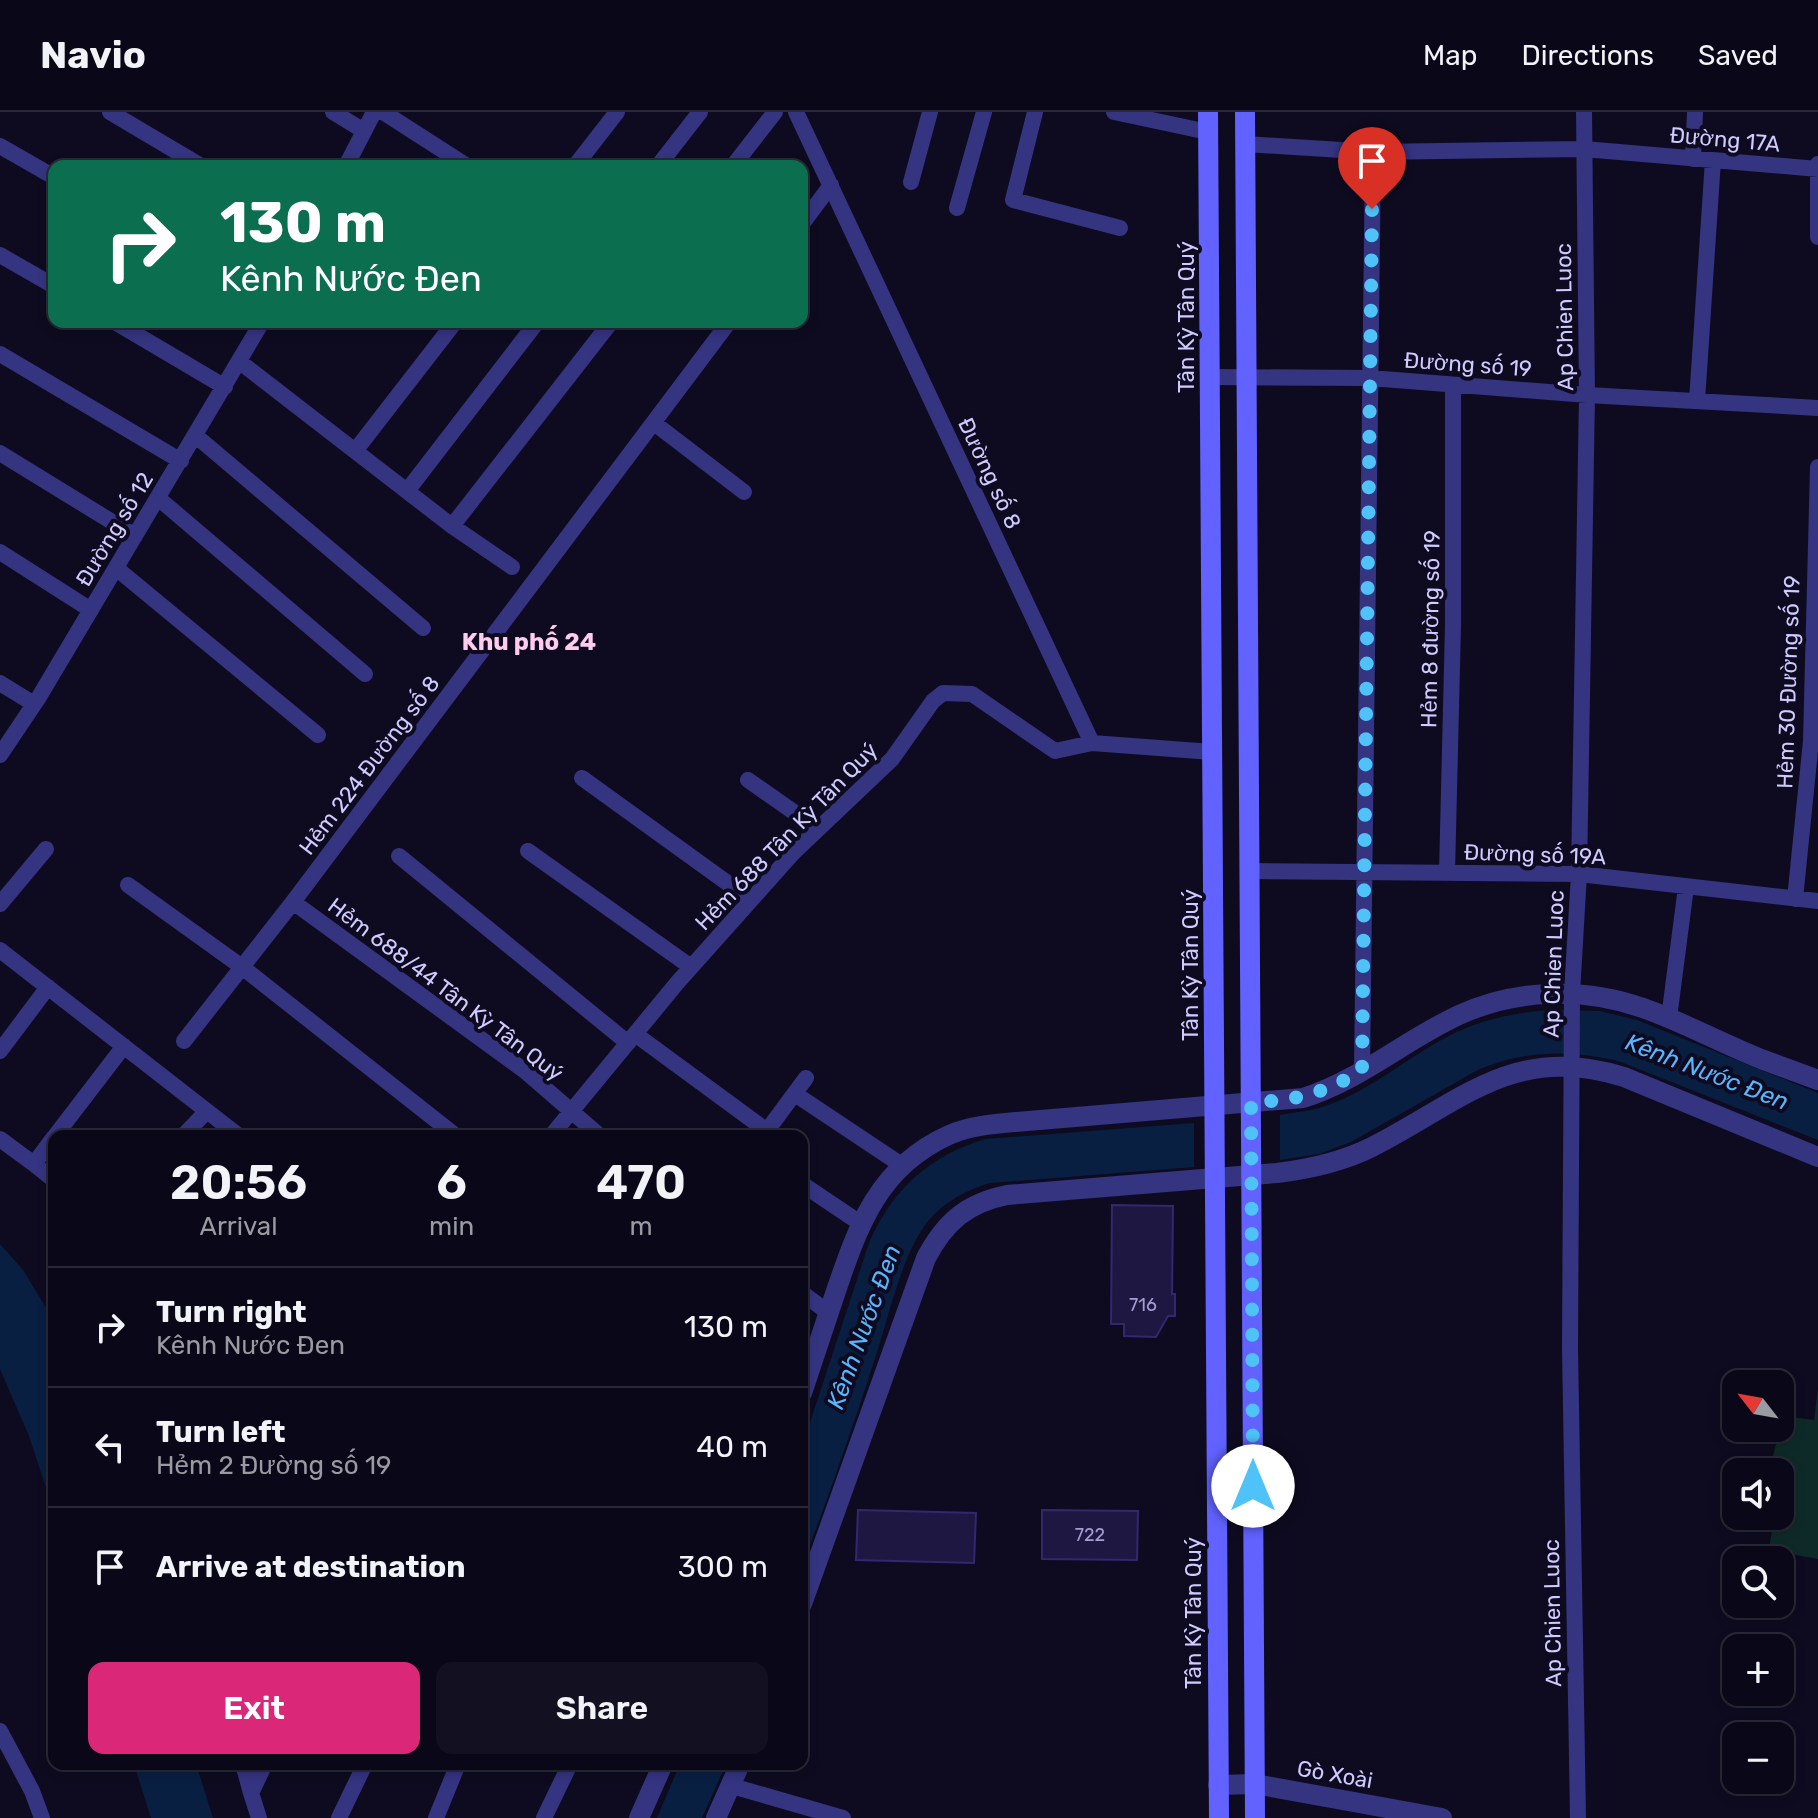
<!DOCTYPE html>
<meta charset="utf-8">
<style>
:root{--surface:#0a0818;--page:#131121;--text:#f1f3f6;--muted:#999aa2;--line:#2a2937;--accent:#db2777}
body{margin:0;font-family:Rubik,sans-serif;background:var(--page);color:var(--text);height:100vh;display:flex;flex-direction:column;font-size:30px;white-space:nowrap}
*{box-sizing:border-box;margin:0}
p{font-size:26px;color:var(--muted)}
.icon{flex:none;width:44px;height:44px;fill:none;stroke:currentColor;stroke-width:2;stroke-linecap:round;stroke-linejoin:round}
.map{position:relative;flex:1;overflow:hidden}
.details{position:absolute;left:48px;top:1018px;width:760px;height:640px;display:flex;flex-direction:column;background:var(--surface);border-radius:16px;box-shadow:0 4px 12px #0003,0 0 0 2px var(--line)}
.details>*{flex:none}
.top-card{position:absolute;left:48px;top:48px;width:760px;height:168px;border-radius:16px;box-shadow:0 4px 12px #0003,0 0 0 2px var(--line);background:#0b6e4f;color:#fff;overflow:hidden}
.needle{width:52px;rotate:301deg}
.tools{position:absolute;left:1722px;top:1258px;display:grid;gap:16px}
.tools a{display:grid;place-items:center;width:72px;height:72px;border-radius:16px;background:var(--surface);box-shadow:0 4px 12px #0003,0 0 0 2px var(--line);font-size:40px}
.pin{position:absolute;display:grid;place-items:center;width:68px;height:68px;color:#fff;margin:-82px -34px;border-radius:50% 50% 50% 0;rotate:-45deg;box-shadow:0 0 8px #0007}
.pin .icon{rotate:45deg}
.me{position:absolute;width:88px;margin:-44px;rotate:0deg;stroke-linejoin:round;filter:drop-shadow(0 0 6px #0008)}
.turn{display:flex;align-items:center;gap:28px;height:168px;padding:0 40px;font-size:36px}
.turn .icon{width:104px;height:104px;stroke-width:2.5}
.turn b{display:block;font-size:56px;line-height:68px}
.eta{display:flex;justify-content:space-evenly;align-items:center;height:136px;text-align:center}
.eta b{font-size:48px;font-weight:600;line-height:56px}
.primary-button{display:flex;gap:16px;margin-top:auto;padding:16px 40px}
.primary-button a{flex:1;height:92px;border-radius:16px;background:var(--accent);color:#fff;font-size:32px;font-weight:600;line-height:92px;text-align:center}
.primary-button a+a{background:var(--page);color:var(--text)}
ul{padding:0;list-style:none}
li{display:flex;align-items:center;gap:24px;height:120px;padding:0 40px;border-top:2px solid var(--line)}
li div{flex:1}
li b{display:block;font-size:30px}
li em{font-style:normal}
header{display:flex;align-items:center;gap:48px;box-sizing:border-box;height:112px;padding:0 40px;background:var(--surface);border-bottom:2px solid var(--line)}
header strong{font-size:38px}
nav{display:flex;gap:44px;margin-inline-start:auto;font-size:28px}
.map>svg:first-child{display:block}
</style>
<header>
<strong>Navio</strong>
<nav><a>Map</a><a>Directions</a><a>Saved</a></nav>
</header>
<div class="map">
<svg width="1818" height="1706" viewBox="0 0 1818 1706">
<rect width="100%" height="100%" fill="#0e0b20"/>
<path fill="#0e2a28" d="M 1818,1277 L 1818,1447 L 1769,1438 L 1774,1404 L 1780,1404 L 1780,1360 L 1769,1360 L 1779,1320 L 1776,1316 L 1780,1316 L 1780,1304 L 1814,1308 Z"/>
<path fill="#091f42" d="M 1549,898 L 1600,899 L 1637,908 L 1818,981 L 1818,1028 L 1621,950 C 1572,937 1520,938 1474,960 L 1351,1030 L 1319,1042 L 1280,1048 L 1280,1003 C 1296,1000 1313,999 1328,993 C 1371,978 1407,946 1447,925 C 1479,908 1513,901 1549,898 Z
M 1194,1011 L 1194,1055 L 990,1071 C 966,1078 944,1090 928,1109 C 902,1142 890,1200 877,1240 C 854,1312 829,1383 802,1454 L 802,1335 L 869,1131 C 892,1078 929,1044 985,1027 Z
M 0,1132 L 23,1158 L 54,1209 L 54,1400 L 29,1324 L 0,1257 Z
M 134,1652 L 196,1652 L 213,1706 L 151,1706 Z
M 680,1652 L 726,1652 L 702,1706 L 657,1706 Z"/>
<path fill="#1e1742" stroke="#34276f" stroke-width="2" d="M 1112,1093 L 1173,1094 L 1172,1182 L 1175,1182 L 1175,1204 L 1168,1204 L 1156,1225 L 1124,1224 L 1124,1212 L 1111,1212 Z
M 858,1398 L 976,1401 L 974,1451 L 856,1448 Z
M 1042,1398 L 1138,1399 L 1137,1448 L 1042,1447 Z"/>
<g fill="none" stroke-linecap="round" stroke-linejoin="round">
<path stroke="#353481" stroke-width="16" d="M 110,0 L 201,54
M 333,0 L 364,19
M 383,0 L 467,54
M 796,0 L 1092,631 L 1212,640
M 1035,0 L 1013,88 L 1120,116
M 1114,0 L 1208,20
M 1245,32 L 1373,40 L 1584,37 L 1818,57
M 0,34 L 54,65
M 1693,47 L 1695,0
M 1818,52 L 1818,125
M 346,54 L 374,0
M 575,54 L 617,0
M 658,54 L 700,0
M 733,54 L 775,0
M 911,70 L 930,0
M 957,96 L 984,0
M 802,112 L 831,73
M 0,143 L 54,174
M 115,210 L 225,275
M 0,242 L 181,349
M 240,250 L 452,414 L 512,455
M 1210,265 L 1370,266 L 1587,283 L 1818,296
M 1697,289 L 1713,48
M 654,311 L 744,380
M 196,324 L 423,516
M 355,339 L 455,210
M 0,341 L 135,424
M 407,379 L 537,210
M 158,386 L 365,562
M 452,414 L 611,210
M 0,440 L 91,498
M 116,456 L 318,623
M 0,571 L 34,592
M 0,643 L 39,585 L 262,210
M 582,666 L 751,788
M 748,668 L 818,717
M 528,739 L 691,855
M 399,744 L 628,931
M 1249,759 L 1579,762 L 1818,789
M 1447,761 L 1453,514 L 1453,273
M 128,773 L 242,855 L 456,1024
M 1795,787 L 1811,629 L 1818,355
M 293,790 L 525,959 L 600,1024
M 0,792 L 46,737
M 0,838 L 239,1024
M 1669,906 L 1686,775
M 635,922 L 767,1019
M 184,929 L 293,790 L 729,210
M 0,939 L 48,875
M 1362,959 L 1373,40
M 795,982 L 903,1054
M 55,1024 L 124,934
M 183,1024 L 207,999
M 551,1024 L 677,871 L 793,741 L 892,647 L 933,589 L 943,581 L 972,582 L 1055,639 L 1092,631
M 763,1024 L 806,966
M 0,1027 L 34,1052 L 54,1025
M 34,1052 L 54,1068
M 802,1072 L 860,1111
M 802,1181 L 829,1201
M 0,1619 L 32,1679 L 42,1706
M 243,1652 L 251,1681 L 265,1652
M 732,1674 L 843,1706
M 251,1681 L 259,1706
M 339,1706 L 365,1652
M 436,1706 L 458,1652
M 544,1706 L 570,1652
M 1578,1706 L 1570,1236 L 1572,881 L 1579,762 L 1587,283 L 1584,0"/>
<path stroke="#353481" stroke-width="20" d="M 802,1281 C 813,1248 824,1215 835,1182 C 858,1114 878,1055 949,1023 C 969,1014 993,1012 1015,1010 L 1303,986 C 1360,968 1405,928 1459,903 C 1516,877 1584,875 1643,896 C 1683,910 1721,931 1761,947 C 1780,954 1799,961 1818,968
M 802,1492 L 926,1146 C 945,1110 967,1091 1007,1083 L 1277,1061 C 1310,1057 1342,1050 1372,1035 C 1461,990 1515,930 1624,965 L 1818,1045
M 1218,1673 L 1255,1672 L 1442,1706
M 639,1706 L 663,1652
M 716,1706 L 740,1652"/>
<path stroke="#6162ff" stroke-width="20" d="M 1208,0 L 1219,1706
M 1245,0 L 1255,1706"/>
</g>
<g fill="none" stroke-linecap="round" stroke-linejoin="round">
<path stroke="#4fc3f7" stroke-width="14" stroke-dasharray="0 25.2" d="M 1253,1374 L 1251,991 C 1300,987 1318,983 1362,959 L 1372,97"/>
</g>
<g text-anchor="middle" stroke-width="8" stroke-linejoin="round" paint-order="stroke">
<g font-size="18" fill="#a39dd0">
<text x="1143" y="1199">716</text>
<text x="1090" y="1429">722</text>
</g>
<g font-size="22" fill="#cfcaff" stroke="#0e0b20">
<text transform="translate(1725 27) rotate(5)" y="8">Đường 17A</text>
<text transform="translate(1186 205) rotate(-90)" y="8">Tân Kỳ Tân Quý</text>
<text transform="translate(1564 205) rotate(-91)" y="8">Ap Chien Luoc</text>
<text transform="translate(1468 252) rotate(4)" y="8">Đường số 19</text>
<text transform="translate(990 361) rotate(65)" y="8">Đường số 8</text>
<text transform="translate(114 417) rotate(-59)" y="8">Đường số 12</text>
<text transform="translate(1430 517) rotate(-89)" y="8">Hẻm 8 đường số 19</text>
<text transform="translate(1788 570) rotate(-88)" y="8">Hẻm 30 Đường số 19</text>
<text transform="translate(369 653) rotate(-53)" y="8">Hẻm 224 Đường số 8</text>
<text transform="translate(786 724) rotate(-46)" y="8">Hẻm 688 Tân Kỳ Tân Quý</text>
<text transform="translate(1535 742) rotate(2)" y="8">Đường số 19A</text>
<text transform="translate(1553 852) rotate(-88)" y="8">Ap Chien Luoc</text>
<text transform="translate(1190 853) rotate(-90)" y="8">Tân Kỳ Tân Quý</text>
<text transform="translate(446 877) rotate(37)" y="8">Hẻm 688/44 Tân Kỳ Tân Quý</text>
<text transform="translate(1193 1501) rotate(-90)" y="8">Tân Kỳ Tân Quý</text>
<text transform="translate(1552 1501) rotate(-91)" y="8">Ap Chien Luoc</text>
<text transform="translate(1335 1662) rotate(10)" y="8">Gò Xoài</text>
</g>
<g font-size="24" font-weight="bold" fill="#fce" stroke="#0e0b20">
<text x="529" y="538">Khu phố 24</text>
</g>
<g font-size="24" font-style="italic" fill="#58b6ff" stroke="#0e0b20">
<text transform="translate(1707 960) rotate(21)" y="8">Kênh Nước Đen</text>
<text transform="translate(864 1215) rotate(-70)" y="8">Kênh Nước Đen</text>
</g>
</g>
</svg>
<div class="tools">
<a><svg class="needle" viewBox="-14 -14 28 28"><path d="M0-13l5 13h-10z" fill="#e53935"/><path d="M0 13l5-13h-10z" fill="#999aa2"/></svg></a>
<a><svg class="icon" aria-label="sound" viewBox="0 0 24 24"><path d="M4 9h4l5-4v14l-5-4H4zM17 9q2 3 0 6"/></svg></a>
<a><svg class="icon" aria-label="search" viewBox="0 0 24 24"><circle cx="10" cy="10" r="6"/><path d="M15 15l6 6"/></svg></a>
<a>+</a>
<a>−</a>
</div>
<div class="pin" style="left:1372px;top:97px;background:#d93025"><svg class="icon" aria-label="arrive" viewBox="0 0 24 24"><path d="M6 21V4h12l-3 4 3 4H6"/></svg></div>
<svg class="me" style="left:1253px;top:1374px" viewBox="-20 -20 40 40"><circle r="19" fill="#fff"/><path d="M0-13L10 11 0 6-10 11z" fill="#4fc3f7"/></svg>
<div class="top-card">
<div class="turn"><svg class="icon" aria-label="right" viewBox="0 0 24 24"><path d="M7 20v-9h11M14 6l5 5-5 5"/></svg><div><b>130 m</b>Kênh Nước Đen</div></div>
</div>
<section class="details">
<div class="eta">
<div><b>20:56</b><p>Arrival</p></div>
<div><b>6</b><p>min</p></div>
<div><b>470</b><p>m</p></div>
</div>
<ul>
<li><svg class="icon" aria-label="right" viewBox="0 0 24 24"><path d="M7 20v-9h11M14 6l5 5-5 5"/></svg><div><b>Turn right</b><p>Kênh Nước Đen</p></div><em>130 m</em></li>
<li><svg class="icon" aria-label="left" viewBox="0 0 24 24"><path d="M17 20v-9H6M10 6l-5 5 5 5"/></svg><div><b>Turn left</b><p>Hẻm 2 Đường số 19</p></div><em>40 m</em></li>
<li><svg class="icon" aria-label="arrive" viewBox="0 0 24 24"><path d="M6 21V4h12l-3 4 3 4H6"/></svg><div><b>Arrive at destination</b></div><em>300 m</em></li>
</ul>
<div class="primary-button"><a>Exit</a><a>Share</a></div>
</section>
</div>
